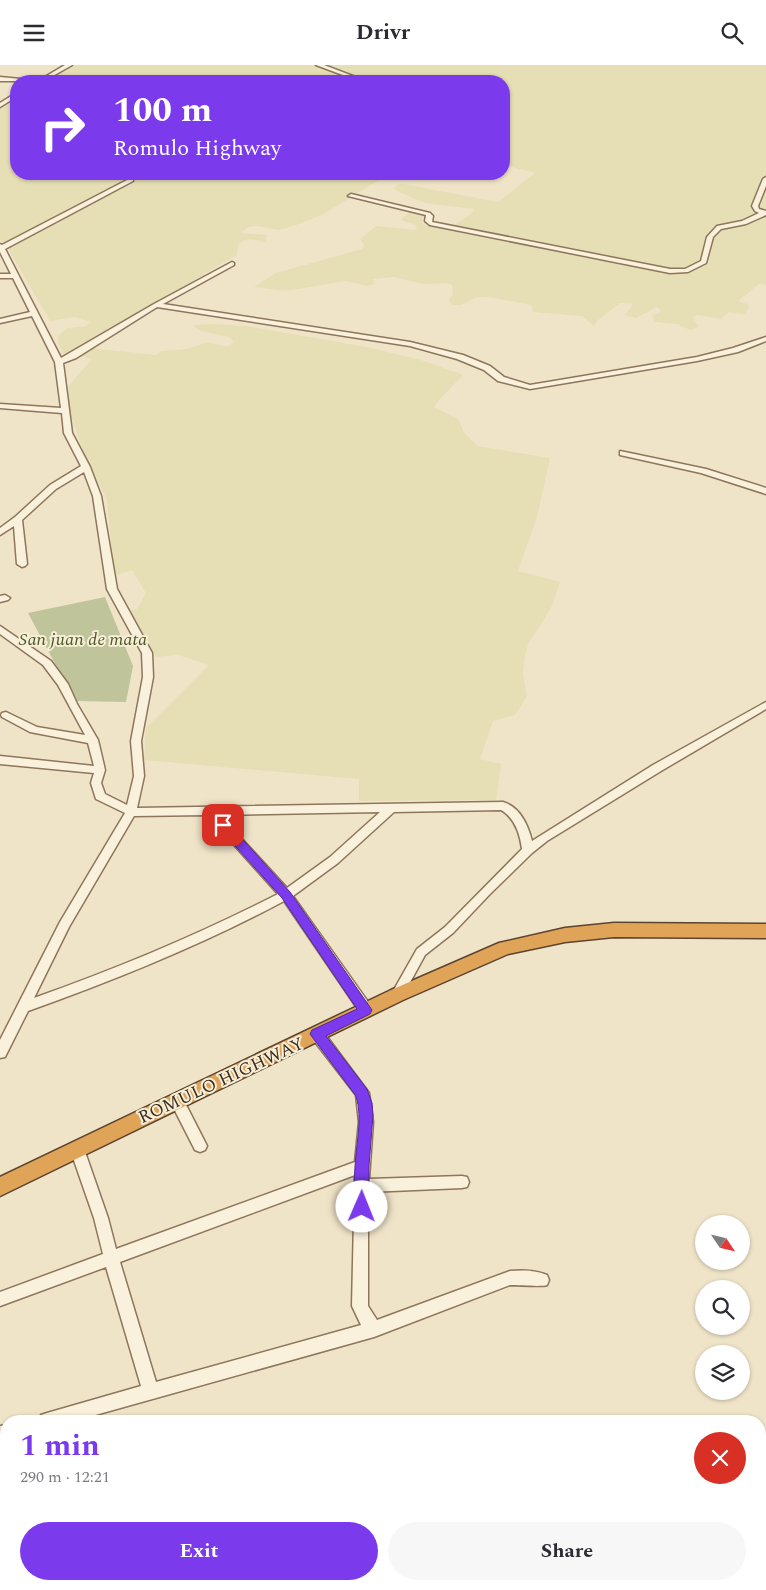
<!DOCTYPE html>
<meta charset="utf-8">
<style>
:root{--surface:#fff;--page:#f7f7f7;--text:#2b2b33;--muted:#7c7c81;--accent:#7c3aed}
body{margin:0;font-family:Spectral,serif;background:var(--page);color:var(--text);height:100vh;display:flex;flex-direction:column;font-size:19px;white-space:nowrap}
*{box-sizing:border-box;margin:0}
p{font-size:16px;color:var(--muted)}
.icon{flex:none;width:28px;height:28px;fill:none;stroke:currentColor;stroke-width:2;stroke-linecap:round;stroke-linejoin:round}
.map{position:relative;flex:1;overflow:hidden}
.details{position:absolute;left:0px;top:1350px;width:766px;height:175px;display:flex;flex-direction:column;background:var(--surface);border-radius:20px 20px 0 0;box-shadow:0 1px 4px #0004}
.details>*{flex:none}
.hud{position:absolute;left:10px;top:10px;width:500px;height:105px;border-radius:20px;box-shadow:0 1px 4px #0004;background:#7c3aed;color:#fff;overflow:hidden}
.needle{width:32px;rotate:125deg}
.tools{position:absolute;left:695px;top:1150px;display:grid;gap:10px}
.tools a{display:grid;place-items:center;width:55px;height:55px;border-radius:50%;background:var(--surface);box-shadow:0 1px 4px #0004;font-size:25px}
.pin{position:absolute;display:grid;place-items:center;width:42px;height:42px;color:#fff;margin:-21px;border-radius:10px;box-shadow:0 2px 8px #0006}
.me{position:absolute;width:55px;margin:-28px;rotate:1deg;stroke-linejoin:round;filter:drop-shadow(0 0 4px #0008)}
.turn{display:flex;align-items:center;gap:18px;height:105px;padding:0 20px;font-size:22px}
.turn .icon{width:65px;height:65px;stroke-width:2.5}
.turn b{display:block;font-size:35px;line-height:42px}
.round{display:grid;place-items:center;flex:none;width:52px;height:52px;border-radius:26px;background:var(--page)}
.overview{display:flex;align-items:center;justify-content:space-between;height:85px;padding:0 20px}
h1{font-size:30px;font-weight:700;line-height:38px;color:var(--accent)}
.button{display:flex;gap:10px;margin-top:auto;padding:10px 20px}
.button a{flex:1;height:58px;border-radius:30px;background:var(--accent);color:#fff;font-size:20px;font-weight:700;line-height:58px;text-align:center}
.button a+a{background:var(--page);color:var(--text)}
header{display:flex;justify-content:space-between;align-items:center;height:65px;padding:0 20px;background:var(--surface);font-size:22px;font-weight:700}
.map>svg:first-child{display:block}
</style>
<header><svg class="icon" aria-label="menu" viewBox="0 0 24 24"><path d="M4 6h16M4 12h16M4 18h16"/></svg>Drivr<svg class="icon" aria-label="search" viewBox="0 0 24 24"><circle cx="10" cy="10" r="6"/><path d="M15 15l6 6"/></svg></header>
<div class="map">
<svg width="766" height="1525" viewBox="0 0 766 1525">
<rect width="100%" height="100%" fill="#f0e4c8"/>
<path fill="#e6deb5" d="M 74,0 L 766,0 L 766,220 L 759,219 L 738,236 L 750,240 L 745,249 L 729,247 L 721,254 L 697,250 L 693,253 L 699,262 L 690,265 L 677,259 L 655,257 L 652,251 L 661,246 L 657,242 L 636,253 L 625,250 L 632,241 L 631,238 L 620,238 L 597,256 L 594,261 L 582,251 L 533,247 L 531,240 L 490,232 L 477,232 L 461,240 L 452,240 L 449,235 L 453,229 L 452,220 L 446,218 L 423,219 L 394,212 L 373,214 L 374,219 L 367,221 L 346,216 L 285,226 L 254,222 L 276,208 L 362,184 L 364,180 L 360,174 L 376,161 L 415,165 L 417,163 L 415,160 L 401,155 L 409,147 L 426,151 L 422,155 L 423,159 L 447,165 L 472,148 L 474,144 L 425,138 L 401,128 L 393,123 L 398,119 L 404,119 L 498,137 L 535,108 L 504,100 L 504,16 L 46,16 Z
M 16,34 L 16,109 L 389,109 L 322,150 L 296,160 L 279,165 L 257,161 L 248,162 L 241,168 L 267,170 L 265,177 L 250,174 L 243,176 L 238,180 L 237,190 L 80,282 L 156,290 L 161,286 L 187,284 L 208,277 L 227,282 L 234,277 L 229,272 L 201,266 L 193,260 L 212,259 L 246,261 L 367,282 L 421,295 L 463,310 L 439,335 L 434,342 L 458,354 L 465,369 L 478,381 L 550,393 L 537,452 L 518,506 L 560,517 L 551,543 L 528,579 L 524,596 L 523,610 L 527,631 L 515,650 L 493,656 L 480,694 L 501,699 L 496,735 L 359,736 L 359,714 L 144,695 L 146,663 L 209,600 L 178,590 L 156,592 L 130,546 L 137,544 L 146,528 L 132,505 L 114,511 L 107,435 L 85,390 L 71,352 L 67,323 L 92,294 L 71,289 L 65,292 L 58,278 L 58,271 L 67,263 L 86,261 L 90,257 L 75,252 L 50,256 L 9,185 L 0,175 L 0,44 Z"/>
<path fill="#bfc49a" d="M 105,532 L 133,601 L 126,637 L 75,636 L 28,548 Z"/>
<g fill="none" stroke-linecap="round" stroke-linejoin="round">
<g stroke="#8d765c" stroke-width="3">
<path id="minor" d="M 65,0 L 72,0 L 44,16 L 38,16 Z
M 316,0 L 324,0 L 366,16 L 359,16 Z
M 0,12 L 21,14 L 24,16 L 0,16 Z
M 16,28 L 16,32 L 0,42 L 0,38 Z
M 766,112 L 766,121 L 758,141 L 759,144 L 766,146 L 766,150 L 746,159 L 721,164 L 713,172 L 706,198 L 688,207 L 670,208 L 430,160 L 425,156 L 426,150 L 348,131 L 351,129 L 430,148 L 433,151 L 432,157 L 670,204 L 685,204 L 701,196 L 707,172 L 717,161 L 742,156 L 759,148 L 755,146 L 752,141 L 763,114 Z
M 131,113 L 133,114 L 133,116 L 5,184 L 61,293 L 154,239 L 232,197 L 234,198 L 234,200 L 163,239 L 410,277 L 463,290 L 490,301 L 504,312 L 530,320 L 697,292 L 733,283 L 766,272 L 766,276 L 738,287 L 697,296 L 530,324 L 498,316 L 484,305 L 457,294 L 410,281 L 157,242 L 76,293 L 63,298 L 72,368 L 90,402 L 101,431 L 117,524 L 152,588 L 153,612 L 141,676 L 144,711 L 137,743 L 503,737 C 520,742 528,760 532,776 L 653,700 L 766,637 L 766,644 L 661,706 L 547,776 L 532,788 L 489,830 L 453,868 L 425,890 L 401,934 L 397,935 L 393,934 L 391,930 L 417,884 L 445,862 L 522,784 C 520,769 515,753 501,745 L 394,747 L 338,798 L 293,831 L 371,941 L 372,945 L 371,949 L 366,950 L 361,949 L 284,836 C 202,880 115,915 28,946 L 5,992 L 0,993 L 0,975 L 60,857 L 125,748 L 96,734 L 91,718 L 94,708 L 0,699 L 0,691 L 94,701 L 88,678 L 30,667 L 2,652 L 1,650 L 2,648 L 6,647 L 37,662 L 85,670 L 58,620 L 43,600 L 0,569 L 0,561 L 51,596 L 68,619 L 77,639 L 98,675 L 105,705 L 101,718 L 105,729 L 127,740 L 134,711 L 131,676 L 143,612 L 142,588 L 107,524 L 93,431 L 84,407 L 56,424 L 22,455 L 27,499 L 25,501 L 22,502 L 17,499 L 14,461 L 0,470 L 0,463 L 15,452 L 50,420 L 81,401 L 64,368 L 62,348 L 0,343 L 0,339 L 61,343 L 55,297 L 32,251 L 0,258 L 0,254 L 30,247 L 13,213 L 0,213 L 0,209 L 11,209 L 0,187 L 0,179 L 2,180 ZM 380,747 L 330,792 L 287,823 L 220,750 ZM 207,750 L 278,829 C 200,869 116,904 34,933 L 69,862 L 134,751 Z
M 620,386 L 706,404 L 766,423 L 766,429 L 701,408 L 620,390 Z
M 5,530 L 10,533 L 8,535 L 0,537 L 0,531 Z
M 317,964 L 322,965 L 369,1028 L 373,1057 L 369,1114 L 462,1111 L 467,1112 L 469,1117 L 467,1122 L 462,1123 L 368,1127 L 368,1241 L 377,1255 L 510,1206 C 523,1205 535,1205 547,1210 L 549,1215 L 547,1220 C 542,1222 519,1220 510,1220 L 374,1272 L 74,1356 L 39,1356 L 41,1350 L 47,1348 L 141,1321 L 106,1202 L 0,1241 L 0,1227 L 103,1189 L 94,1153 L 70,1084 L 72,1080 L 77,1078 L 82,1080 L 84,1084 L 108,1153 L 116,1184 L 355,1097 L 359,1057 L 356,1030 L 312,973 L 311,969 L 312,965 ZM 355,1110 L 352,1241 L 361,1260 L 156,1317 L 120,1197 Z
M 177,1030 L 182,1032 L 205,1077 L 207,1081 L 205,1085 L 200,1087 L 195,1085 L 170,1036 L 172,1032 Z
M 6,1360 L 6,1376 L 0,1377 L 0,1361 Z"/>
</g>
<g stroke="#5b4430" stroke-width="3">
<path id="highway" d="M 614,858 L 766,859 L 766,873 L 614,872 L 565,877 L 508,889 L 403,935 L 0,1131 L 0,1112 L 391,925 L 499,878 L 565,863 Z"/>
</g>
<use href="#minor" fill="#faf1dc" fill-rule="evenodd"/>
<use href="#highway" fill="#e0a458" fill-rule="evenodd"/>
</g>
<path fill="#7c3aed" stroke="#51269a" d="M 223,756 L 227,757 L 290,827 L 372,945 L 370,949 L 326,971 L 367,1024 L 372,1038 L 373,1050 L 369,1101 L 369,1142 L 367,1146 L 362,1148 L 356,1146 L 354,1142 C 354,1128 354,1115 355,1102 C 356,1078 363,1054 356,1031 L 310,969 L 312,965 L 357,944 L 282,833 L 219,763 L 217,760 Z"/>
<g text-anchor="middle" stroke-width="4" stroke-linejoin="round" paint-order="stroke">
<g font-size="18" font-style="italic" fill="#4d5a26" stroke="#f7eed8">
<text x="83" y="580">San juan de mata</text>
</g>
<g font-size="18" fill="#3d2e20" stroke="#f7eed8">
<text transform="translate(221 1015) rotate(-25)" y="6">ROMULO HIGHWAY</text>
</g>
</g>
</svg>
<div class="tools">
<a><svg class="needle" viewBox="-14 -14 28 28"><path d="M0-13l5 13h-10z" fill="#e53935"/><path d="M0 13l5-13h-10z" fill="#7c7c81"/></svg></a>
<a><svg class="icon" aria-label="search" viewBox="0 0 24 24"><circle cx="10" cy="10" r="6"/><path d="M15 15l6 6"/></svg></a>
<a><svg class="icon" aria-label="layers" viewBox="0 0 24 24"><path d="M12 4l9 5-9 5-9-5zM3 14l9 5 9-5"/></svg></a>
</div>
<div class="pin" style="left:223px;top:760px;background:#d93025"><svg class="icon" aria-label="arrive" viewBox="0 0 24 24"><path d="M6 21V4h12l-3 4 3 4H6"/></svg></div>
<svg class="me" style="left:362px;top:1142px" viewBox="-20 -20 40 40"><circle r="19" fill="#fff"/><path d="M0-13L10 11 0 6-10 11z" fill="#7c3aed"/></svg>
<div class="hud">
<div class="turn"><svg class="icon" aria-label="right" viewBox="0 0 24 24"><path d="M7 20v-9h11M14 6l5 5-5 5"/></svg><div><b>100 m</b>Romulo Highway</div></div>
</div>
<section class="details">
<div class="overview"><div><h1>1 min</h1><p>290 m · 12:21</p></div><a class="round" style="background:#d93025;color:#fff"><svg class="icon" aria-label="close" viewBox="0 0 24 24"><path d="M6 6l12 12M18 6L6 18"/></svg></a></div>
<div class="button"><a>Exit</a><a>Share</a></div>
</section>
</div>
